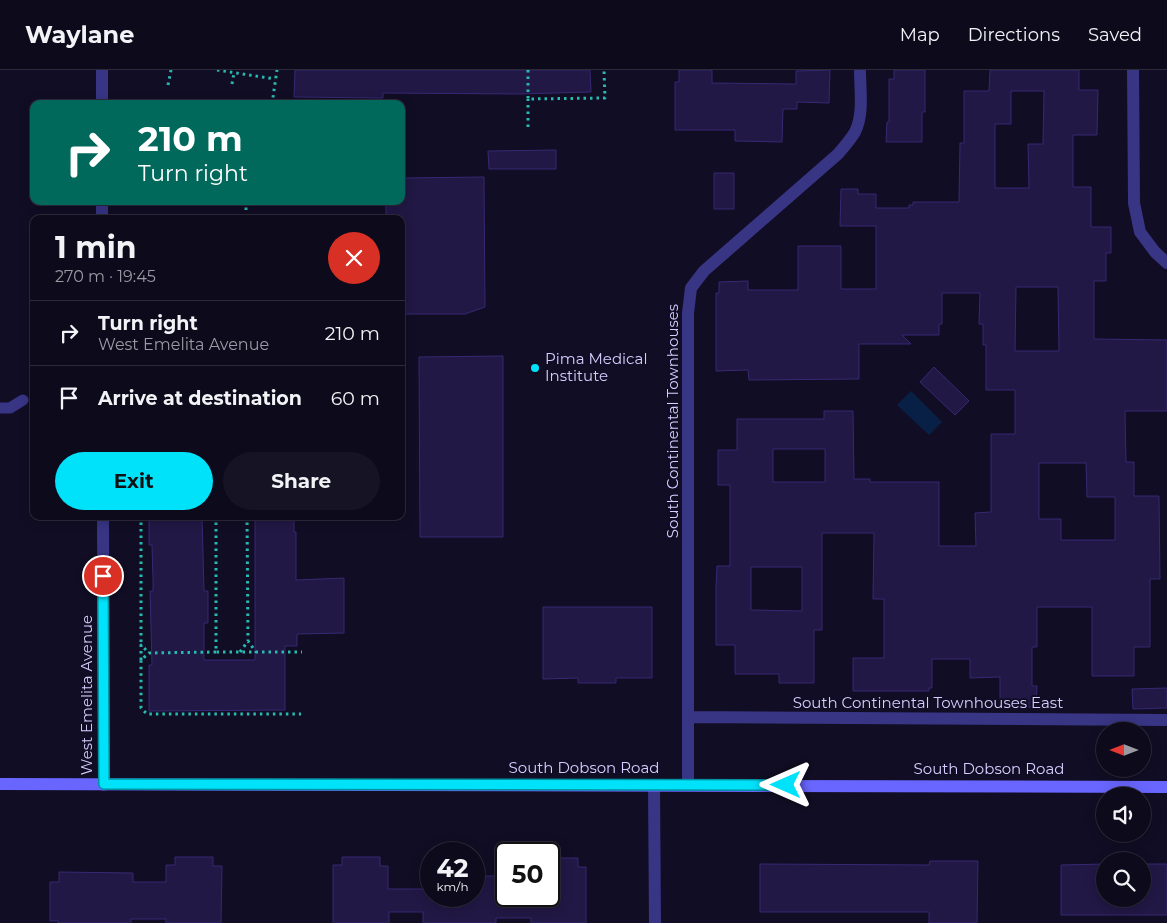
<!DOCTYPE html>
<meta charset="utf-8">
<style>
:root{--surface:#0d0a1b;--page:#161324;--text:#f1f3f6;--muted:#9a9aa3;--line:#2d2b3a;--accent:#00e2fa}
body{margin:0;font-family:Montserrat,sans-serif;background:var(--page);color:var(--text);height:100vh;display:flex;flex-direction:column;font-size:19px;white-space:nowrap}
*{box-sizing:border-box;margin:0}
p{font-size:16px;color:var(--muted)}
.icon{flex:none;width:28px;height:28px;fill:none;stroke:currentColor;stroke-width:2;stroke-linecap:round;stroke-linejoin:round}
.map{position:relative;flex:1;overflow:hidden}
.drawer{position:absolute;left:30px;top:145px;width:375px;height:305px;display:flex;flex-direction:column;background:var(--surface);border-radius:10px;box-shadow:0 2px 12px #0003,0 0 0 1px var(--line)}
.drawer>*{flex:none}
.guide{position:absolute;left:30px;top:30px;width:375px;height:105px;border-radius:10px;box-shadow:0 2px 12px #0003,0 0 0 1px var(--line);background:#00695c;color:#fff;overflow:hidden}
.needle{width:32px;rotate:270deg}
.tools{position:absolute;left:1096px;top:652px;display:grid;gap:10px}
.tools a{display:grid;place-items:center;width:55px;height:55px;border-radius:50%;background:var(--surface);box-shadow:0 2px 12px #0003,0 0 0 1px var(--line);font-size:25px}
.speed{position:absolute;left:420px;top:772px;display:flex;gap:10px;font-size:25px;font-weight:700;text-align:center}
.speed>*{display:grid;place-content:center;width:65px;height:65px;border-radius:50%;background:var(--surface);box-shadow:0 2px 12px #0003,0 0 0 1px var(--line);line-height:1}
.speed small{font-size:12px;font-weight:400}
.speed .limit{border:2px solid #111;border-radius:8px;background:#fff;color:#111}
.pin{position:absolute;display:grid;place-items:center;width:42px;height:42px;color:#fff;margin:-21px;border:2px solid #fff;border-radius:50%;box-shadow:0 1px 5px #0007}
.me{position:absolute;width:55px;margin:-28px;rotate:270deg;stroke-linejoin:round;filter:drop-shadow(0 0 4px #0008)}
.turn{display:flex;align-items:center;gap:18px;height:105px;padding:0 25px;font-size:22px}
.turn .icon{width:65px;height:65px;stroke-width:2.5}
.turn b{display:block;font-size:35px;line-height:42px}
.round{display:grid;place-items:center;flex:none;width:52px;height:52px;border-radius:26px;background:var(--page)}
.head{display:flex;align-items:center;justify-content:space-between;height:85px;padding:0 25px}
h1{font-size:30px;font-weight:700;line-height:38px}
.primary-button{display:flex;gap:10px;margin-top:auto;padding:10px 25px}
.primary-button a{flex:1;height:58px;border-radius:30px;background:var(--accent);color:#111;font-size:20px;font-weight:700;line-height:58px;text-align:center}
.primary-button a+a{background:var(--page);color:var(--text)}
ul{padding:0;list-style:none}
li{display:flex;align-items:center;gap:15px;height:65px;padding:0 25px;border-top:1px solid var(--line)}
li div{flex:1}
li b{display:block;font-size:19px}
li em{font-style:normal}
header{display:flex;align-items:center;gap:30px;box-sizing:border-box;height:70px;padding:0 25px;background:var(--surface);border-bottom:1px solid var(--line)}
header strong{font-size:24px}
nav{display:flex;gap:28px;margin-inline-start:auto;font-size:18px}
.map>svg:first-child{display:block}
</style>
<header>
<strong>Waylane</strong>
<nav><a>Map</a><a>Directions</a><a>Saved</a></nav>
</header>
<div class="map">
<svg width="1167" height="853" viewBox="0 0 1167 853">
<rect width="100%" height="100%" fill="#110d24"/>
<path fill="#092046" d="M 911,321 L 942,352 L 929,365 L 897,335 Z"/>
<path fill="#211845" stroke="#372973" fill-rule="evenodd" d="M 295,0 L 590,0 L 591,22 L 519,24 L 383,23 L 383,28 L 294,27 Z
M 679,0 L 712,0 L 712,13 L 796,14 L 796,1 L 830,0 L 829,33 L 797,32 L 797,39 L 783,39 L 782,72 L 735,71 L 735,60 L 675,60 L 675,12 L 679,12 Z
M 894,0 L 925,0 L 925,42 L 922,42 L 922,72 L 886,72 L 887,52 L 889,52 L 889,9 L 894,9 Z
M 990,0 L 1079,0 L 1079,20 L 1098,20 L 1097,65 L 1073,65 L 1073,117 L 1091,117 L 1091,157 L 1111,157 L 1111,183 L 1106,183 L 1106,211 L 1094,211 L 1094,269 L 1167,270 L 1167,341 L 1125,341 L 1126,392 L 1134,392 L 1134,426 L 1159,426 L 1160,509 L 1150,509 L 1150,577 L 1134,577 L 1134,606 L 1092,606 L 1092,537 L 1037,537 L 1037,577 L 1032,577 L 1032,616 L 1037,616 L 1036,637 L 1000,637 L 1000,607 L 970,608 L 970,589 L 932,589 L 932,618 L 929,618 L 929,621 L 853,621 L 853,588 L 884,588 L 884,529 L 873,529 L 874,463 L 822,463 L 822,560 L 814,560 L 814,613 L 779,613 L 779,604 L 735,604 L 735,575 L 716,575 L 716,517 L 717,496 L 730,496 L 730,415 L 718,415 L 718,380 L 737,380 L 737,349 L 824,349 L 824,341 L 853,341 L 854,409 L 870,409 L 870,412 L 939,412 L 939,476 L 976,476 L 975,443 L 991,442 L 991,364 L 1015,364 L 1015,320 L 986,320 L 986,275 L 983,275 L 983,254 L 979,254 L 980,223 L 942,223 L 942,254 L 939,254 L 939,265 L 902,265 L 911,274 L 859,274 L 859,309 L 749,310 L 748,300 L 716,301 L 716,223 L 719,223 L 719,212 L 748,211 L 748,220 L 798,220 L 798,176 L 841,176 L 841,219 L 876,219 L 876,156 L 840,156 L 841,119 L 858,119 L 858,124 L 876,124 L 876,138 L 909,138 L 909,135 L 913,135 L 913,132 L 959,132 L 960,73 L 964,73 L 964,21 L 989,21 ZM 1011,21 L 1044,21 L 1043,74 L 1028,74 L 1029,118 L 995,118 L 995,54 L 1011,54 ZM 1016,217 L 1058,217 L 1059,281 L 1015,281 ZM 773,379 L 825,379 L 825,412 L 773,412 ZM 1039,393 L 1086,393 L 1087,427 L 1115,427 L 1115,470 L 1061,470 L 1061,449 L 1039,449 ZM 751,497 L 802,497 L 802,541 L 751,540 Z
M 556,80 L 556,99 L 489,99 L 488,81 Z
M 714,103 L 734,103 L 734,139 L 714,139 Z
M 484,107 L 485,237 L 465,244 L 401,244 L 401,149 L 386,149 L 386,131 L 401,131 L 401,108 Z
M 503,286 L 503,467 L 420,467 L 419,287 Z
M 934,297 L 969,331 L 955,345 L 920,312 Z
M 149,446 L 202,446 L 204,521 L 208,521 L 208,553 L 204,553 L 204,590 L 255,590 L 255,446 L 294,446 L 294,462 L 296,462 L 296,510 L 344,508 L 344,563 L 297,564 L 297,576 L 285,576 L 285,640 L 149,641 L 149,595 L 152,595 L 150,521 L 153,521 L 153,509 L 152,475 L 149,475 Z
M 543,537 L 652,537 L 652,608 L 616,608 L 616,613 L 578,613 L 578,608 L 543,609 Z
M 1167,618 L 1167,638 L 1133,639 L 1132,619 Z
M 175,787 L 213,787 L 213,796 L 222,796 L 221,853 L 166,853 L 166,849 L 131,849 L 131,853 L 58,853 L 58,851 L 50,851 L 50,812 L 59,812 L 59,802 L 133,803 L 133,812 L 166,812 L 166,795 L 175,795 Z
M 342,787 L 380,787 L 380,796 L 388,796 L 388,819 L 431,819 L 431,826 L 474,826 L 474,806 L 496,806 L 496,813 L 505,813 L 505,826 L 549,826 L 549,788 L 578,788 L 578,797 L 586,797 L 586,853 L 531,853 L 531,848 L 496,848 L 496,853 L 423,853 L 423,842 L 389,842 L 389,853 L 333,853 L 333,795 L 342,795 Z
M 930,791 L 978,791 L 977,853 L 929,853 L 929,842 L 760,842 L 760,794 L 929,795 Z
M 1105,794 L 1105,829 L 1142,829 L 1142,794 L 1167,794 L 1167,845 L 1061,845 L 1061,795 Z"/>
<g fill="none" stroke-linecap="round" stroke-linejoin="round">
<path stroke="#28bab1" stroke-width="3" stroke-dasharray="2.5 4" stroke-linecap="butt" d="M 217,0 L 275,9
M 528,0 L 528,29 L 605,28 L 604,0
M 232,14 L 234,3
M 168,15 L 171,0
M 272,34 L 277,0
M 528,57 L 528,29
M 246,131 L 246,149
M 141,446 L 141,575
M 216,446 L 216,582 L 302,582
M 247,446 L 248,571
M 216,582 L 149,583 L 141,590 L 141,638 L 147,644 L 301,644
M 240,582 L 248,571 L 256,582
M 141,590 L 141,575 L 149,583"/>
<path stroke="#383585" stroke-width="11" d="M 0,338 L 10,338 L 23,330"/>
<path stroke="#383585" stroke-width="12" d="M 102,0 L 102,34
M 1133,0 L 1134,133 L 1140,162 L 1155,182 L 1167,193
M 102,131 L 102,149
M 103,446 L 104,715
M 688,647 L 1167,650
M 654,715 L 655,853
M 688,715 L 688,243 L 691,218 L 704,201 L 838,84 C 844,77 851,69 855,62 C 864,44 860,20 860,0"/>
<path stroke="#6966ff" stroke-width="12" d="M 0,714 L 1167,717"/>
</g>
<g fill="none" stroke-linecap="round" stroke-linejoin="round">
<g stroke="#0093a2" stroke-width="12">
<path id="route" d="M 103,506 L 104,714 L 786,715"/>
</g>
<use href="#route" stroke="#00e2fa" stroke-width="9"/>
</g>
<circle fill="#00e2fa" stroke="#110d24" stroke-width="2" cx="535" cy="298" r="5"/>
<g text-anchor="middle" stroke-width="4" stroke-linejoin="round" paint-order="stroke">
<g font-size="15" fill="#d5cfff" stroke="#110d24" text-anchor="start">
<text x="545" y="294">Pima Medical<tspan x="545" dy="17">Institute</tspan></text>
</g>
<g font-size="15" fill="#d5cfff" stroke="#110d24">
<text transform="translate(673 351) rotate(-90)" y="5">South Continental Townhouses</text>
<text transform="translate(87 625) rotate(-90)" y="5">West Emelita Avenue</text>
<text x="928" y="638">South Continental Townhouses East</text>
<text x="584" y="703">South Dobson Road</text>
<text x="989" y="704">South Dobson Road</text>
</g>
</g>
</svg>
<div class="tools">
<a><svg class="needle" viewBox="-14 -14 28 28"><path d="M0-13l5 13h-10z" fill="#e53935"/><path d="M0 13l5-13h-10z" fill="#9a9aa3"/></svg></a>
<a><svg class="icon" aria-label="sound" viewBox="0 0 24 24"><path d="M4 9h4l5-4v14l-5-4H4zM17 9q2 3 0 6"/></svg></a>
<a><svg class="icon" aria-label="search" viewBox="0 0 24 24"><circle cx="10" cy="10" r="6"/><path d="M15 15l6 6"/></svg></a>
</div>
<div class="speed"><div>42<small>km/h</small></div><div class="limit">50</div></div>
<div class="pin" style="left:103px;top:506px;background:#d93025"><svg class="icon" aria-label="arrive" viewBox="0 0 24 24"><path d="M6 21V4h12l-3 4 3 4H6"/></svg></div>
<svg class="me" style="left:786px;top:715px" viewBox="-20 -20 40 40"><path d="M0-17L14 15 0 8-14 15z" fill="#00e2fa" stroke="#fff" stroke-width="4"/></svg>
<div class="guide">
<div class="turn"><svg class="icon" aria-label="right" viewBox="0 0 24 24"><path d="M7 20v-9h11M14 6l5 5-5 5"/></svg><div><b>210 m</b>Turn right</div></div>
</div>
<section class="drawer">
<div class="head"><div><h1>1 min</h1><p>270 m · 19:45</p></div><a class="round" style="background:#d93025;color:#fff"><svg class="icon" aria-label="close" viewBox="0 0 24 24"><path d="M6 6l12 12M18 6L6 18"/></svg></a></div>
<ul>
<li><svg class="icon" aria-label="right" viewBox="0 0 24 24"><path d="M7 20v-9h11M14 6l5 5-5 5"/></svg><div><b>Turn right</b><p>West Emelita Avenue</p></div><em>210 m</em></li>
<li><svg class="icon" aria-label="arrive" viewBox="0 0 24 24"><path d="M6 21V4h12l-3 4 3 4H6"/></svg><div><b>Arrive at destination</b></div><em>60 m</em></li>
</ul>
<div class="primary-button"><a>Exit</a><a>Share</a></div>
</section>
</div>
